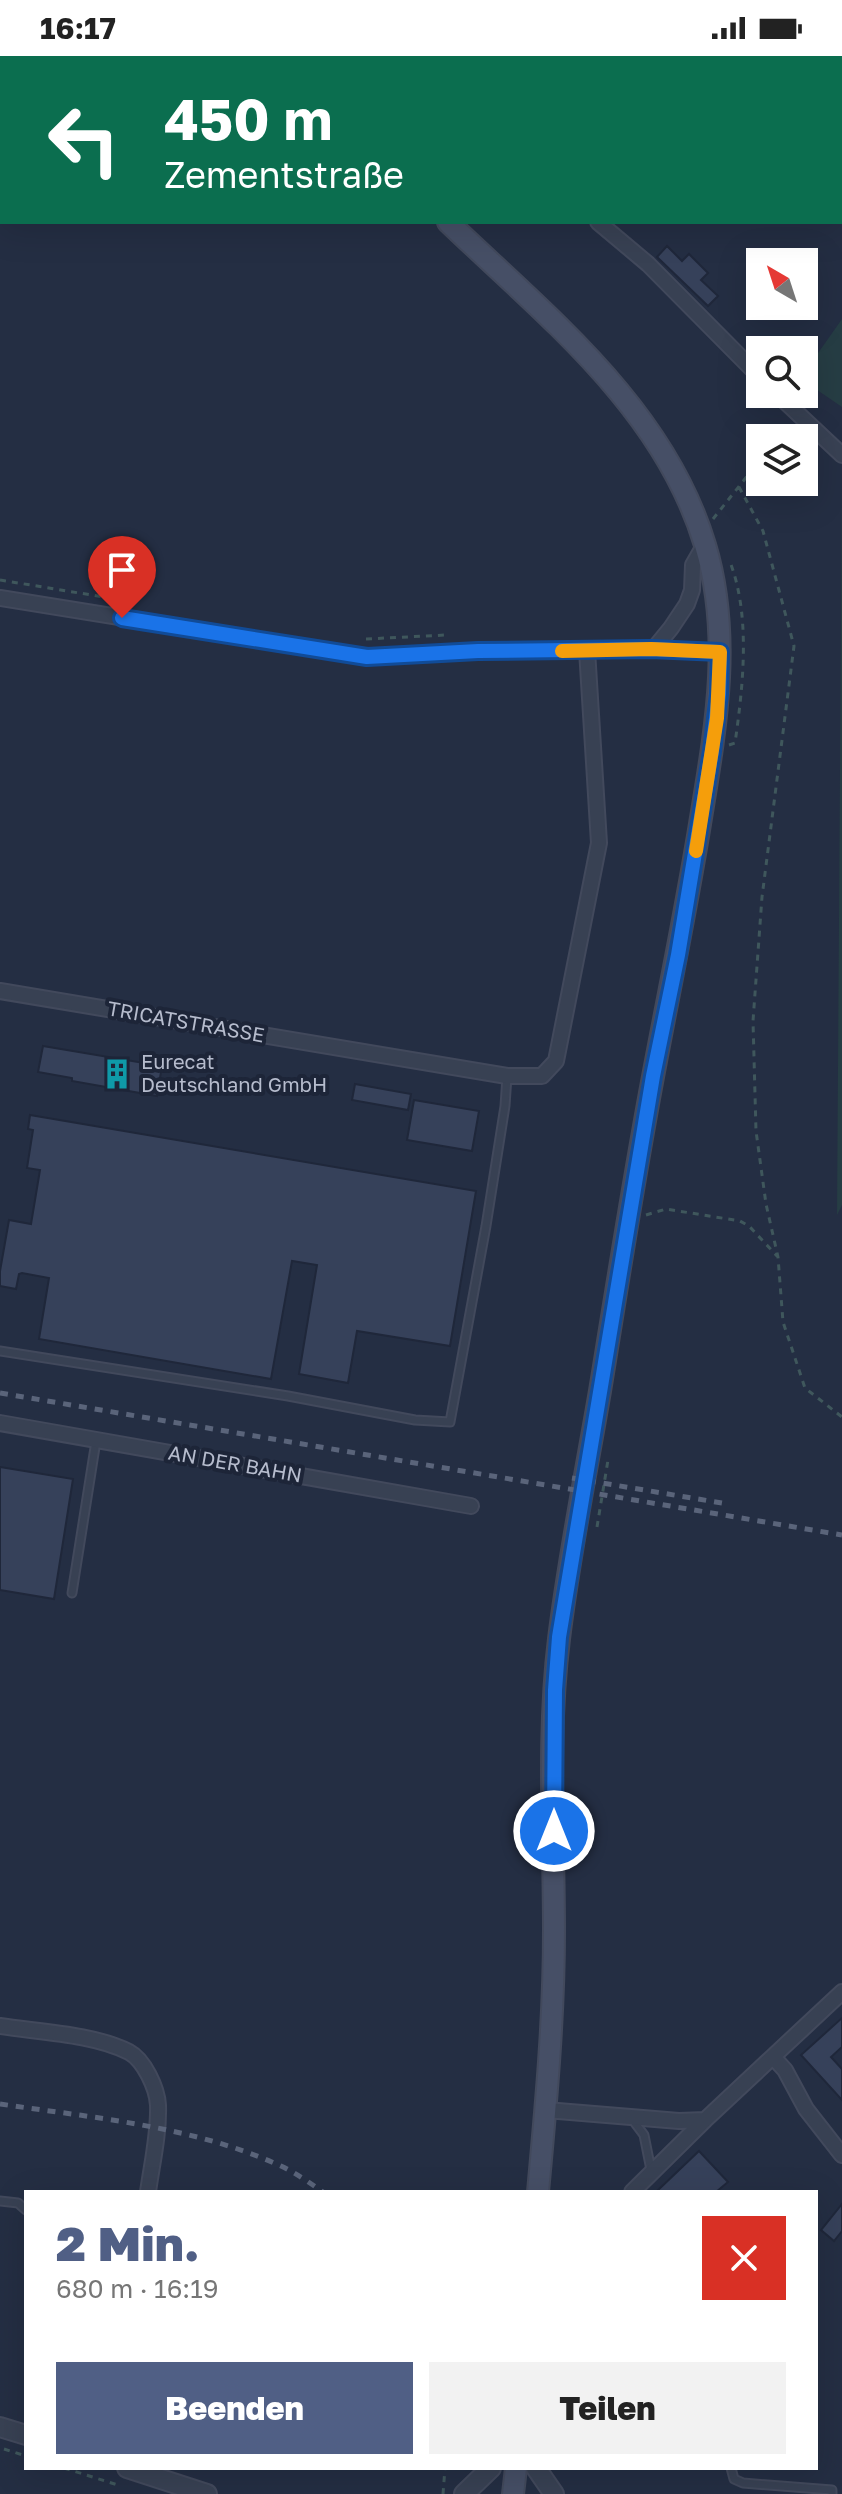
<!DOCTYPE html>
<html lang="de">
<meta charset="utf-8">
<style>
:root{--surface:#fff;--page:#f2f2f2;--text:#222;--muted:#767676;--accent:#505f85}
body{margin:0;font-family:"Golos Text",sans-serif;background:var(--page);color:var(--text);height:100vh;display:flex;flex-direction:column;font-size:30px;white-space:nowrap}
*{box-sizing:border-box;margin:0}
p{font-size:26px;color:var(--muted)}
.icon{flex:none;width:44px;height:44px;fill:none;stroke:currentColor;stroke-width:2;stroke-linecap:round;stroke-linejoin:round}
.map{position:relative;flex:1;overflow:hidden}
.details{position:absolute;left:24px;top:2134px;width:794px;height:280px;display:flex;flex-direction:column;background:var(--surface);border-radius:0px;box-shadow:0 8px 32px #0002}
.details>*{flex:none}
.guide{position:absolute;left:0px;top:0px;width:842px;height:168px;box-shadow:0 8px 32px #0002;background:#0b6e4f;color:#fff;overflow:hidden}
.needle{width:52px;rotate:321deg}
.controls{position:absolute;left:746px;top:192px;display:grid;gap:16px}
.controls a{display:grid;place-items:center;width:72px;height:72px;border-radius:0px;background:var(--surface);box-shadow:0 8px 32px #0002;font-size:40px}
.pin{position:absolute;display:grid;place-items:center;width:68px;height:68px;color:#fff;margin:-82px -34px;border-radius:50% 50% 50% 0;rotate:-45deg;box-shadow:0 0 8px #0007}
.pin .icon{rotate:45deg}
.me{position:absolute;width:88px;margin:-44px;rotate:0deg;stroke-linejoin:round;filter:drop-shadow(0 0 6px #0008)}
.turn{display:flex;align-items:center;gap:28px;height:168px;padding:0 32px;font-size:36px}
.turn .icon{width:104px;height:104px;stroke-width:2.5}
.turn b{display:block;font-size:56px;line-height:68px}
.round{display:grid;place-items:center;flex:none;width:84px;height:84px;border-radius:0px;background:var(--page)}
.head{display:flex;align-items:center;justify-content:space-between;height:136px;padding:0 32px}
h1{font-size:48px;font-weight:800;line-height:60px;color:var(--accent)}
.button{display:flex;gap:16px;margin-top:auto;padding:16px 32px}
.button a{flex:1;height:92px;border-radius:0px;background:var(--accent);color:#fff;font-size:32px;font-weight:800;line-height:92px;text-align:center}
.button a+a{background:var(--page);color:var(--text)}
.status{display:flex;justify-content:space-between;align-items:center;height:56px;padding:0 40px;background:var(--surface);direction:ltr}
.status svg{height:22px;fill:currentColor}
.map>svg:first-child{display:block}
</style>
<div class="status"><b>16:17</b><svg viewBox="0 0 49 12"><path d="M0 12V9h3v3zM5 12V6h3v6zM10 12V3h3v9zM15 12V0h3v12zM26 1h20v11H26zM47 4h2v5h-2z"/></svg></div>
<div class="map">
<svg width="842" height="2438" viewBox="0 0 842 2438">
<rect width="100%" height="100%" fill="#242e43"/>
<path fill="#263d44" d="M 573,0 L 842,0 L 842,125 L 840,126 L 840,2 Z
M 842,263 L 842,351 L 804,325 L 804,317 Z
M 842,417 L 842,1149 L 837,1159 Z"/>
<path fill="#36415a" stroke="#1f273a" stroke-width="2" d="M 667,190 L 682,205 L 689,198 L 708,217 L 701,224 L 718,240 L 708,250 L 657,201 Z
M 43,990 L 162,1010 L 157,1040 L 72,1025 L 72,1022 L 38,1016 Z
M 355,1028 L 411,1038 L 408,1054 L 352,1044 Z
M 414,1044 L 479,1055 L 472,1095 L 407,1084 Z
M 30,1059 L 476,1135 L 450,1290 L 357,1275 L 348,1327 L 299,1318 L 317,1209 L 292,1205 L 271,1323 L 39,1283 L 49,1222 L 22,1217 L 19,1218 L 16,1233 L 0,1230 L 0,1215 L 9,1164 L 31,1168 L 40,1114 L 27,1112 L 33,1074 L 28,1073 Z
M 0,1411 L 73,1423 L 54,1543 L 0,1534 Z
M 842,1962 L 842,1991 L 831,2001 L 842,2013 L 842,2044 L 801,1999 Z
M 699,2095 L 728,2126 L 716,2136 L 656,2136 Z
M 842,2148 L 842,2175 L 834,2185 L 821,2174 Z"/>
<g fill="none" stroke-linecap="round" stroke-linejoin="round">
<g stroke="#42495c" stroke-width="11">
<path id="service" d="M 0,1295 L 288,1340 L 415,1364 L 450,1366 L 486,1170 L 505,1050 L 507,1020
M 72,1537 L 96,1385
M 632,2063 L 644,2079 L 651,2114
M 0,2145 L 18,2147 L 26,2154
M 731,2412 L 734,2423 L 743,2427 L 832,2434 L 832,2438"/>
</g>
<g stroke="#42495c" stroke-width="18">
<path id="minor" d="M 598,166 L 648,208 L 760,321
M 777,338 L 842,399
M 0,542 L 367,601 L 478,595 L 644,593 L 720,596
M 653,594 L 671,572 L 687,548 L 692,534 L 693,509 L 705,488
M 0,935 L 507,1020 L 542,1020 L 556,1005 L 599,787 L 587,594
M 0,1367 L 471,1450
M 0,1970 C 39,1976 94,1978 129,1996 C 144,2004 157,2032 158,2049 C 159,2078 152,2107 148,2136
M 773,2001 L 785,2014 L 806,2053 L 842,2099
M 546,2054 L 679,2065 L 705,2064
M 632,2136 L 705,2064 L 842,1936"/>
</g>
<g stroke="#42495c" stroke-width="22">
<path id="tertiary" d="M 0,2371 L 26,2379
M 127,2412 L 207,2438
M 536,2412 L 554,2438
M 464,2438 L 491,2412"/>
</g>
<g stroke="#42495c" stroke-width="24">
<path id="secondary" d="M 275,0 L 277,2
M 448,166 C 547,261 664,352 705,489 C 733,581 715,676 700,768 C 687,848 671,926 656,1005 C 635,1114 618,1225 600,1335 C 586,1417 569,1500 559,1583 C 547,1679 554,1779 554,1875 C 554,1963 546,2049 538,2136
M 513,2438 L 516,2412"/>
</g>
<path stroke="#3f575c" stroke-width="3" stroke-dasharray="6 6" stroke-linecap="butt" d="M 777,382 L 787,369
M 739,431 L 763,475 L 794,590 L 762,841 L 753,965 L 756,1075 L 766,1148 L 778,1201 L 783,1266 L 805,1332 L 842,1361
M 713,463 L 760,404
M 0,524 L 122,544
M 366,583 L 446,579
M 729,689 L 735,687 C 743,631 751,560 730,506
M 646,1159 L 666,1153 L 740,1165 L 749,1170 L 778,1201
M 597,1471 L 608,1404
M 4,2393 L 26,2400
M 64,2412 L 121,2430
M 443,2438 L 445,2412"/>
<use href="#service" stroke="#384153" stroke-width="7"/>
<use href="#minor" stroke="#384153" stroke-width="14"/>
<use href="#tertiary" stroke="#384153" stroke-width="18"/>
<use href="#secondary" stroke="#464f66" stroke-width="20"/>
<path stroke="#5a647a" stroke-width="5" stroke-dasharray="8 8" stroke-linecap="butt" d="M 0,1337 L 842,1479
M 572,1422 L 722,1447
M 0,2048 C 95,2062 193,2070 281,2110 C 296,2117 310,2127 323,2136"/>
</g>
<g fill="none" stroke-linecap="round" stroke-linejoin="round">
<g stroke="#114b97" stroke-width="20">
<path id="route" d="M 122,562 L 367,601 L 478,595 L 651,593 L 720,596 L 719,638 L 712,695 L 678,899 L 653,1020 L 559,1581 L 555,1634 L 554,1775"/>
</g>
<use href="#route" stroke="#1a73e8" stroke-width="14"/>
<path stroke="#f59e0b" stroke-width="14" d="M 562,595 L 651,593 L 720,596 L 717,662 L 696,795"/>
</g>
<defs>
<g id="building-bare" transform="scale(2.4)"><path d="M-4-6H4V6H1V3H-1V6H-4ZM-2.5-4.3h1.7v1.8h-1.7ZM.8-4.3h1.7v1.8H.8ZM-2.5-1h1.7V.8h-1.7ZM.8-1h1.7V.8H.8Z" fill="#0f9aa8" stroke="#1d2538" stroke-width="2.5" paint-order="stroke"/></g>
</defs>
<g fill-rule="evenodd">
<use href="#building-bare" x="117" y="1018"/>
</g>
<g text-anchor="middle" stroke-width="8" stroke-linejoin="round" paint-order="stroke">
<g font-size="20" fill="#b6bccd" stroke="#1d2538">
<text transform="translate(186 966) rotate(10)" y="7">TRICATSTRASSE</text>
<text transform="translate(235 1408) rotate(10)" y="7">AN DER BAHN</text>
</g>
<g font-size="20" fill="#b6bccd" stroke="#1d2538" text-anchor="start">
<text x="141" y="1013">Eurecat<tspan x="141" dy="23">Deutschland GmbH</tspan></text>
</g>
</g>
</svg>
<div class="controls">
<a><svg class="needle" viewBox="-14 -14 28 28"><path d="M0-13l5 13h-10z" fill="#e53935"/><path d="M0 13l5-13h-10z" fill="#767676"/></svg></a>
<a><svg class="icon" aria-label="search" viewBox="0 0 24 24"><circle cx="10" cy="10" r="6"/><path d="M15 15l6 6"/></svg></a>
<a><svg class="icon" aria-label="layers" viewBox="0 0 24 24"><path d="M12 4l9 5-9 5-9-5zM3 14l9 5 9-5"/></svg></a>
</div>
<div class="pin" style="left:122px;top:562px;background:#d93025"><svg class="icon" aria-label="arrive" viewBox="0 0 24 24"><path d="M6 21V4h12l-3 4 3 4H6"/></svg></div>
<svg class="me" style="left:554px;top:1775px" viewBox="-20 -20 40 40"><circle r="17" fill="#1a73e8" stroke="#fff" stroke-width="3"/><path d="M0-11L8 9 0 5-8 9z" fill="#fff"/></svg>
<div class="guide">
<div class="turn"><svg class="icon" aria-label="left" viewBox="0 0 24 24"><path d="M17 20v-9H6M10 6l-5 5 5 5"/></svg><div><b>450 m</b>Zementstraße</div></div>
</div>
<section class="details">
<div class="head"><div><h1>2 Min.</h1><p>680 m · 16:19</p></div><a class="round" style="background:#d93025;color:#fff"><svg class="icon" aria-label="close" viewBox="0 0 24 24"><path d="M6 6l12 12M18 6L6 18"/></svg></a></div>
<div class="button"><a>Beenden</a><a>Teilen</a></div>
</section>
</div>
